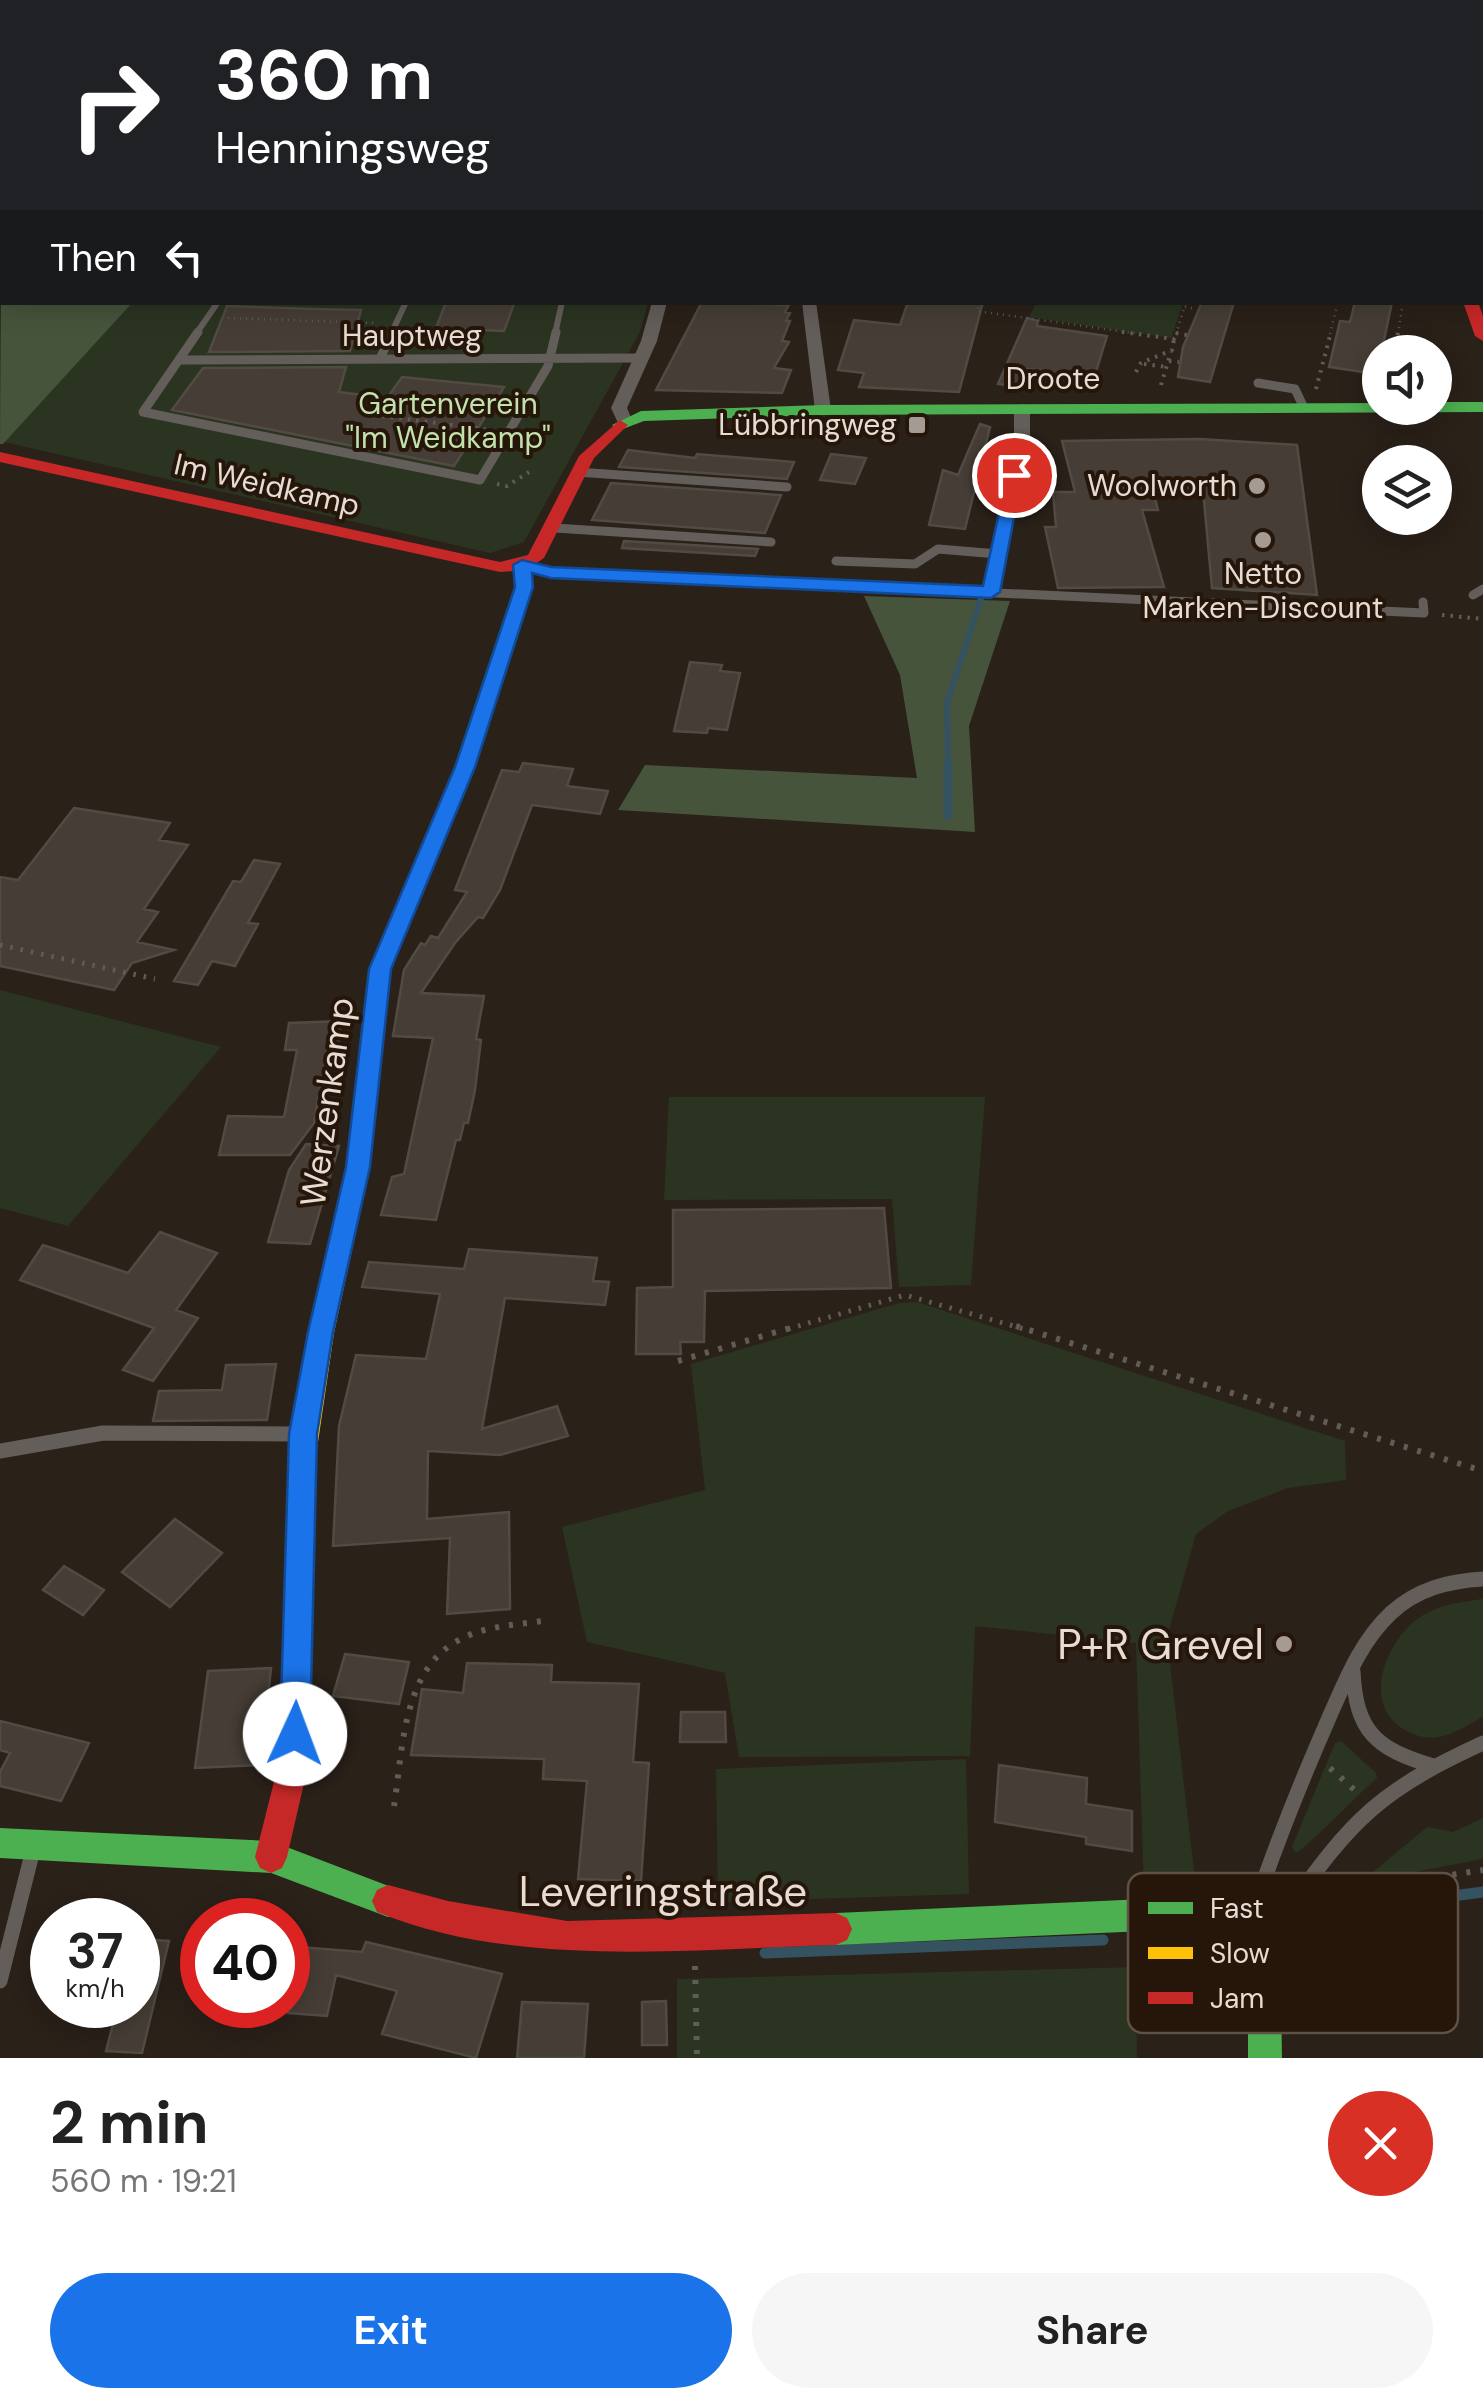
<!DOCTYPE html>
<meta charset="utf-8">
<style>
:root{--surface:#fff;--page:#f6f6f6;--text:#222;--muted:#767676;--accent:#1a73e8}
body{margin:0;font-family:"DM Sans",sans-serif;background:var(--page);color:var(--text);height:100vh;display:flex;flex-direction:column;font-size:38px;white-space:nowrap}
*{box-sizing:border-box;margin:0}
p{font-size:32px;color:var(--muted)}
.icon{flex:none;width:55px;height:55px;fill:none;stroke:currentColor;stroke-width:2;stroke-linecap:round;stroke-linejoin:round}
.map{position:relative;height:2058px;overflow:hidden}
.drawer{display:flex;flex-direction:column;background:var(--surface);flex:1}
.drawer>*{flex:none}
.banner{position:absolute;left:0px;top:0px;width:1485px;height:305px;box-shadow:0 5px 25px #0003;background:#202124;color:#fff;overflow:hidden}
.controls{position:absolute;left:1362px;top:335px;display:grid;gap:20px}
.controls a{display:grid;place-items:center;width:90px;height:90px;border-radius:50%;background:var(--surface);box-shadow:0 5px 25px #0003;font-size:50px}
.speed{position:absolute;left:30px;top:1898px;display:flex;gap:20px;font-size:50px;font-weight:700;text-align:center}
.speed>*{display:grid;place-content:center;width:130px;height:130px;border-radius:50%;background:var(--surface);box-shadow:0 5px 25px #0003;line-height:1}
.speed small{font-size:25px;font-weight:400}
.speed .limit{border:15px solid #d22;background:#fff;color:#111}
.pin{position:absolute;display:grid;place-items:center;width:85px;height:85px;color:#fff;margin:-42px;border:5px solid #fff;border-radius:50%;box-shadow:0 2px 10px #0007}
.me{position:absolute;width:110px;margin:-55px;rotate:2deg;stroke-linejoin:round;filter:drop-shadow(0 0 8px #0008)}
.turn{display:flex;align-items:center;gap:35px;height:210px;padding:0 50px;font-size:45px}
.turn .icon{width:130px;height:130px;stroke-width:2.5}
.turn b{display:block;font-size:70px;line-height:85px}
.then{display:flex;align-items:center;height:95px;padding:0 50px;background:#0003;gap:20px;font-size:38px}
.round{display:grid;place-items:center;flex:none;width:105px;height:105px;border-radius:52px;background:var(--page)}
.headline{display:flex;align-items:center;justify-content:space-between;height:170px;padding:0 50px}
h1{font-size:60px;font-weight:700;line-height:75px}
.cta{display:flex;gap:20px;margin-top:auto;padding:20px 50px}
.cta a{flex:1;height:115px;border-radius:60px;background:var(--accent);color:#fff;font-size:40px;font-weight:700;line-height:115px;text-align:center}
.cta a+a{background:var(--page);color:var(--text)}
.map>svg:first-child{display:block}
</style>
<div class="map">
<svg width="1483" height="2058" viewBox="0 0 1483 2058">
<rect width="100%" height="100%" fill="#2a2119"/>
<path fill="#2b3421" d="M 129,0 L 858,0 L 856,2 Z
M 2,110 L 2,302 L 648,303 L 640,332 L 524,542 L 490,553 L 4,442 L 0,445 Z
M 1036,303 L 1036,302 L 1183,303 L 1171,338 L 1029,317 Z
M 0,990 L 221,1047 L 68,1226 L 0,1208 Z
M 669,1097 L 985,1097 L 971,1285 L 899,1287 L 892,1199 L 664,1200 Z
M 917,1302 L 1345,1441 L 1346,1480 L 1288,1488 L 1228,1511 L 1196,1534 L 1167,1637 L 1195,1880 L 1144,1891 L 1136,1643 L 975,1626 L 970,1756 L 739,1757 L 725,1673 L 587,1642 L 562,1527 L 705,1490 L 691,1364 L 899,1303 Z
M 1483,1599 L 1483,1717 C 1467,1725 1452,1736 1434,1738 C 1423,1738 1414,1735 1405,1730 C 1363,1706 1383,1651 1411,1624 C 1431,1606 1458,1602 1483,1599 Z
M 1341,1741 L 1376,1773 L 1377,1778 C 1363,1790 1305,1849 1296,1853 L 1292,1847 L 1335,1743 Z
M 966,1759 L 969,1894 L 718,1902 L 716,1769 Z
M 1483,1818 L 1483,1859 L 1361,1882 L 1427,1827 L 1453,1832 Z
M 1136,1967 L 1137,2058 L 677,2058 L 677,1979 Z"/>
<path fill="#47543c" d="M 2,115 L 2,302 L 132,303 L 3,444 L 0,444 Z
M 864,596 L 1010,601 L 969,726 L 975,832 L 618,810 L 645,765 L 917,778 L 900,675 Z"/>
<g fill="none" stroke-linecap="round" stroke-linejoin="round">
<path stroke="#345260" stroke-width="6" d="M 948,767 L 947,703 L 981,598"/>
<path stroke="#345260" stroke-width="9" d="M 948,764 L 948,816"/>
<path stroke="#345260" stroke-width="11" d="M 1365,1914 L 1386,1905 L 1483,1892
M 765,1953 L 1103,1940"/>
</g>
<path fill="#463e36" stroke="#514b44" stroke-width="2.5" d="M 446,302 L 477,302 L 514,304 L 504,331 L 436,328 Z
M 702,302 L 789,305 L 785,312 L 790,313 L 786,321 L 790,321 L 782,341 L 789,342 L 774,368 L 791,370 L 782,393 L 656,390 Z
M 908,302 L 983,302 L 959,392 L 859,387 L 864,373 L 838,370 L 854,320 L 900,325 Z
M 1202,302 L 1234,302 L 1210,382 L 1178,377 L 1183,347 Z
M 1355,302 L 1392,302 L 1377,374 L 1329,367 L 1340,321 L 1350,322 Z
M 227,306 L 313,309 L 361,310 L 350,351 L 209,352 Z
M 1027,318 L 1038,321 L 1037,326 L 1107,336 L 1094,378 L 1027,369 L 1023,387 L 998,384 Z
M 346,367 L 339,392 L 387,398 L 402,377 L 504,387 L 454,466 L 172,410 L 203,368 Z
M 980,424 L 990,427 L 965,529 L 929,525 L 943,470 L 958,475 Z
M 1200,439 L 1297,445 L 1317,595 L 1212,588 L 1203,490 L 1153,491 L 1158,510 L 1142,510 L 1164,587 L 1058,588 L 1045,527 L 1056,527 L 1053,492 L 1075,492 L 1062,441 Z
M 628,450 L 695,458 L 697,454 L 794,462 L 787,479 L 619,467 Z
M 831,454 L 866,458 L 855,484 L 820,480 Z
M 611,483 L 781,495 L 765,533 L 592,520 Z
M 624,541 L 758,549 L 755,556 L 622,548 Z
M 690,662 L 722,665 L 720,671 L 740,673 L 727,730 L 708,728 L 707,733 L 674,731 Z
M 523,763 L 573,769 L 567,786 L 608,791 L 600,814 L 532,805 L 500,890 L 483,918 L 478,917 L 455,943 L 421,993 L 484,996 L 476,1039 L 481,1040 L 475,1090 L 468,1123 L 464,1123 L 460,1140 L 456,1140 L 436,1220 L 381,1215 L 392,1177 L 404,1174 L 433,1038 L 393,1036 L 404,970 L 421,943 L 425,945 L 431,936 L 438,938 L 467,892 L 455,890 L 502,770 L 519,772 Z
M 74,808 L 170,823 L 159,840 L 188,845 L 144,909 L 158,912 L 137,942 L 174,950 L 132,963 L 114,990 L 0,966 L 0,877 L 18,880 Z
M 254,860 L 280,864 L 248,923 L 258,924 L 235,966 L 212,961 L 198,985 L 174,981 L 233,881 L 241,882 Z
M 341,1021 L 338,1049 L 327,1049 L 314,1123 L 290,1155 L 219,1155 L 228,1116 L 284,1117 L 297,1050 L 285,1050 L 289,1023 Z
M 306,1144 L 339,1146 L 310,1244 L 268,1242 L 289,1170 Z
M 884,1208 L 891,1288 L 705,1291 L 704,1342 L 680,1342 L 681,1354 L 636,1354 L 637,1288 L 673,1287 L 673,1210 Z
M 160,1232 L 217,1253 L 176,1310 L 198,1318 L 153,1381 L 123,1370 L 154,1328 L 20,1280 L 43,1245 L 128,1273 Z
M 469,1249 L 597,1258 L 593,1281 L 609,1282 L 605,1305 L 505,1298 L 482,1429 L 557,1406 L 568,1436 L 500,1455 L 428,1451 L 427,1519 L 509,1512 L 510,1609 L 447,1614 L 450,1538 L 333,1546 L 339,1426 L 356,1355 L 426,1359 L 440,1294 L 362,1287 L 369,1262 L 464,1269 Z
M 276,1364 L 267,1420 L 153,1421 L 159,1391 L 222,1390 L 226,1365 Z
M 175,1519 L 222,1553 L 170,1607 L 122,1572 Z
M 64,1566 L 104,1590 L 83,1615 L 43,1590 Z
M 345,1654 L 409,1662 L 399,1704 L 333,1696 Z
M 467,1663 L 552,1665 L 551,1682 L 639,1684 L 633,1762 L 649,1763 L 641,1881 L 578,1879 L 587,1781 L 543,1779 L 544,1759 L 411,1755 L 422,1689 L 463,1693 Z
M 271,1668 L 261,1765 L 195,1768 L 208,1671 Z
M 681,1712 L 725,1712 L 726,1742 L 680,1742 Z
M 0,1721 L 89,1743 L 61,1801 L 0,1786 L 0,1772 L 10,1753 L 0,1750 Z
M 999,1765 L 1087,1778 L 1086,1804 L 1132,1811 L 1132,1851 L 1086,1844 L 1086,1837 L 995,1822 Z
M 138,1939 L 169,1941 L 142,2053 L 106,2051 L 118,2005 L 138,2005 Z
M 366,1942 L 502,1974 L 476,2058 L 382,2034 L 397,1991 L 336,1975 L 327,2016 L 288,2013 L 288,1946 L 362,1952 Z
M 666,2001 L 667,2045 L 642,2045 L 642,2002 Z
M 522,2002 L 588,2004 L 584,2058 L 517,2058 Z"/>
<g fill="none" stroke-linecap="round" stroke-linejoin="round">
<path stroke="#615c57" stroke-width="2.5" stroke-dasharray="1 5" stroke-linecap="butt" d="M 1154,0 L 1176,2
M 1425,1 L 1443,2
M 1057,2 L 1061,0
M 526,302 L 544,303
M 981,302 L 977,311 L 1140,334
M 1185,307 L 1196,309
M 228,318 L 377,323
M 1176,333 L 1182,334
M 1176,334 L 1186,302
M 1330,334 L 1338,302
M 1398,334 L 1403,302"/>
<path stroke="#615c57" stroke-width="4" stroke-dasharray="2.5 6" stroke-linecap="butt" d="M 1122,332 L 1174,339 L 1176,332
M 1176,333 L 1187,335
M 1395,352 L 1398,332
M 1169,361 L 1179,362
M 1144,364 L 1167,367
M 1136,372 L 1141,363 L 1172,350 L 1174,339
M 1161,385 L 1171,352
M 1316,389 L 1331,332
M 374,415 L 491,430
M 497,484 L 507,486 L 529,472
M 1435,486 L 1439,487
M 1442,615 L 1483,619"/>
<path stroke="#615c57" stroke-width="5" stroke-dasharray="2.5 8" stroke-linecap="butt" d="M 0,945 L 155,979
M 788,1329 L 905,1295 L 1024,1329"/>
<path stroke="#615c57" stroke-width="6" stroke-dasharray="4 10" stroke-linecap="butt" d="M 1016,1326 L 1483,1471
M 678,1361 L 797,1326
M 1330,1768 L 1359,1794
M 394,1806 C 403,1750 402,1670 459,1640 C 485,1625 520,1625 549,1620
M 1328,1894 L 1483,1870
M 695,1966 L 697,2058"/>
<path stroke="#645e5a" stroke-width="6" d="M 196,334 L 218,302
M 391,334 L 406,302
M 555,334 L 562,302"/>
<path stroke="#645e5a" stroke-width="9" d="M 198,332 L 143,412 L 480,480 L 548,366 L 556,332
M 380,359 L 392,332
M 182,360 L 642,358
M 1258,383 L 1295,389 L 1304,408
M 577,472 L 787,487
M 555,528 L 771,542
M 836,561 L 915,564 L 938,549 L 998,554
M 522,565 L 551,572 L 1424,613 L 1423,602
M 1473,595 L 1483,589"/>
<path stroke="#645e5a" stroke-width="15" d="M 0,1451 L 103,1433 L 299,1434
M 1353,1671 C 1356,1732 1376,1749 1433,1766
M 1252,1915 C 1274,1849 1300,1784 1328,1720 C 1345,1682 1360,1642 1391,1613 C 1417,1589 1448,1581 1483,1579
M 1273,1929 C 1304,1889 1332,1844 1371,1810 C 1404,1781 1444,1761 1483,1743
M 0,1981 L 32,1854"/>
<path fill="#645e5a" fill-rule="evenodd" d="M 1192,0 L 1226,0 L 1228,2 L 1194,2 Z
M 1482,186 L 1483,186 L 1483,194 L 1482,194 Z
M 652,302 L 667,302 L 657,341 L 627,408 L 632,420 L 618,423 L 611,408 L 641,341 Z
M 802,302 L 816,302 L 831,410 L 823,415 L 815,410 Z
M 1022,404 L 1030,409 L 1030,436 L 1000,592 L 991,597 L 982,592 L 1014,436 L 1014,409 Z"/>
<path fill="#4caf50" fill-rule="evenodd" d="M 1435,402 L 1483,402 L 1483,412 L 823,415 L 644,421 L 620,430 L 612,425 L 641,411 L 823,405 L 1380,403 L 1380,408 L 1435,408 Z
M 0,1828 L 271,1841 L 399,1890 L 404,1901 L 399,1912 L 388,1917 L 271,1873 L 0,1858 Z
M 1168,1898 L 1233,1899 L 1272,1916 L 1280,1940 L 1282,2058 L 1248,2058 L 1248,1940 L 1233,1931 L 1168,1930 L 836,1945 L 825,1940 L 820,1929 L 825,1918 L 836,1913 Z"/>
<path fill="#ffc107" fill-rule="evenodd" d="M 1399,0 L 1411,0 L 1411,2 L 1399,2 Z
M 487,693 L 497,699 L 475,767 L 391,969 L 370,1167 L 334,1333 L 312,1483 L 302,1487 L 292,1483 L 288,1475 L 290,1434 L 346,1167 L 369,969 L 455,767 L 477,699 Z"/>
<path fill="#c62828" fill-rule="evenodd" d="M 1463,302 L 1478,302 L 1483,316 L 1483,341 L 1475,336 Z
M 620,420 L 628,425 L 594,458 L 544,558 L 531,567 L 533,587 L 497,699 L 487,705 L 477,699 L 515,587 L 514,571 L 500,572 L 0,462 L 0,452 L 500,562 L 528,555 L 579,456 Z
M 302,1463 L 312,1467 L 316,1475 L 308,1766 L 287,1857 L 282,1868 L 271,1873 L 260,1868 L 255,1857 L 278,1766 L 288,1475 L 292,1467 Z
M 388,1885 L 448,1901 L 567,1921 L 836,1913 L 847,1918 L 852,1929 L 847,1940 L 836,1945 C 690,1949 515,1969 377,1912 L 372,1901 L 377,1890 Z"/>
</g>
<path fill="#1a73e8" stroke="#114b97" stroke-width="2.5" d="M 1008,472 L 1022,475 L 1000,592 L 991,598 L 551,578 L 532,573 L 533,587 L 475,767 L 391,969 L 370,1167 L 333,1332 L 317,1434 L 310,1734 L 305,1745 L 295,1749 L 284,1745 L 280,1734 L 289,1434 L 308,1332 L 346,1167 L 369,969 L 455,767 L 515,587 L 513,565 L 522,560 L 551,567 L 983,586 Z"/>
<g fill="#a59b92" stroke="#26160a" stroke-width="4">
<rect x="907" y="415" width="20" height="20" rx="5"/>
<circle cx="1257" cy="486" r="10"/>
<circle cx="1263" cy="540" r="10"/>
<circle cx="1284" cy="1644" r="10"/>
</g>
<g text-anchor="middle" stroke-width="8" stroke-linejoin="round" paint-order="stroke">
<g font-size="30" fill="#e7dcd3" stroke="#26160a">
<text x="412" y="346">Hauptweg</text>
<text x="1053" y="389">Droote</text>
<text transform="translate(267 485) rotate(13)" y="10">Im Weidkamp</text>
</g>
<g font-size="30" fill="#c2e1ad" stroke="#26160a">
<text x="448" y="414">Gartenverein<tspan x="448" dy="34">"Im Weidkamp"</tspan></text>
</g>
<g font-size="30" fill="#e7dcd3" stroke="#26160a" text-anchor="end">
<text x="897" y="435">Lübbringweg</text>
<text x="1237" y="496">Woolworth</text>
<text x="1263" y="584" text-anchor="middle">Netto<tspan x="1263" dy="34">Marken-Discount</tspan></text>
</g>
<g font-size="35" fill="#e7dcd3" stroke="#26160a">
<text transform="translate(327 1102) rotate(-82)" y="12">Werzenkamp</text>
</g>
<g font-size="42" fill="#e7dcd3" stroke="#26160a" text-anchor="end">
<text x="1264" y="1659">P+R Grevel</text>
</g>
<g font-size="42" fill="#e7dcd3" stroke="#26160a">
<text x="663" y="1906">Leveringstraße</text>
</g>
</g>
<rect x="1128" y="1873" width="330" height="160" rx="15" fill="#26160a" stroke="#605146" stroke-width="2.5"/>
<rect x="1148" y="1902" width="45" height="12" fill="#4caf50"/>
<rect x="1148" y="1947" width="45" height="12" fill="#ffc107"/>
<rect x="1148" y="1992" width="45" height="12" fill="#c62828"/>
<g font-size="28" fill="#e7dcd3">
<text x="1210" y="1918">Fast</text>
<text x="1210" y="1963">Slow</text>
<text x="1210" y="2008">Jam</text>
</g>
</svg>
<div class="controls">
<a><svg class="icon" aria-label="sound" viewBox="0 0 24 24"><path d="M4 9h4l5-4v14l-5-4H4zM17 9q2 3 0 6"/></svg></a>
<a><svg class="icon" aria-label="layers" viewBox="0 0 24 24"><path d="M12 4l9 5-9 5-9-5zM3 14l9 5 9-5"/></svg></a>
</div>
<div class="speed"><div>37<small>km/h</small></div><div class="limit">40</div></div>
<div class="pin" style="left:1014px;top:475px;background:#d93025"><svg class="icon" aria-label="arrive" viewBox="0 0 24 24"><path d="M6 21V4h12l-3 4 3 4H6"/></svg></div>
<svg class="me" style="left:295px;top:1734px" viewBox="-20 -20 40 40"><circle r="19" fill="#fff"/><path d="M0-13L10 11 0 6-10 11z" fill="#1a73e8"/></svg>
<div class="banner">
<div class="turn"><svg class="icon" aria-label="right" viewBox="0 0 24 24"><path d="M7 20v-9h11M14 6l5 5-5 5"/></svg><div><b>360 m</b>Henningsweg</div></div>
<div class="then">Then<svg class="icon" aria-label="left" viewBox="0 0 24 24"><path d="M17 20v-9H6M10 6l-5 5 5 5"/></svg></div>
</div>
</div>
<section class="drawer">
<div class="headline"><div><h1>2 min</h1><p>560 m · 19:21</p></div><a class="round" style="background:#d93025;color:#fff"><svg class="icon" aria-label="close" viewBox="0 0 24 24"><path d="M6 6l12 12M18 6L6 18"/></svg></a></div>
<div class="cta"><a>Exit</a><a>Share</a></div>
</section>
